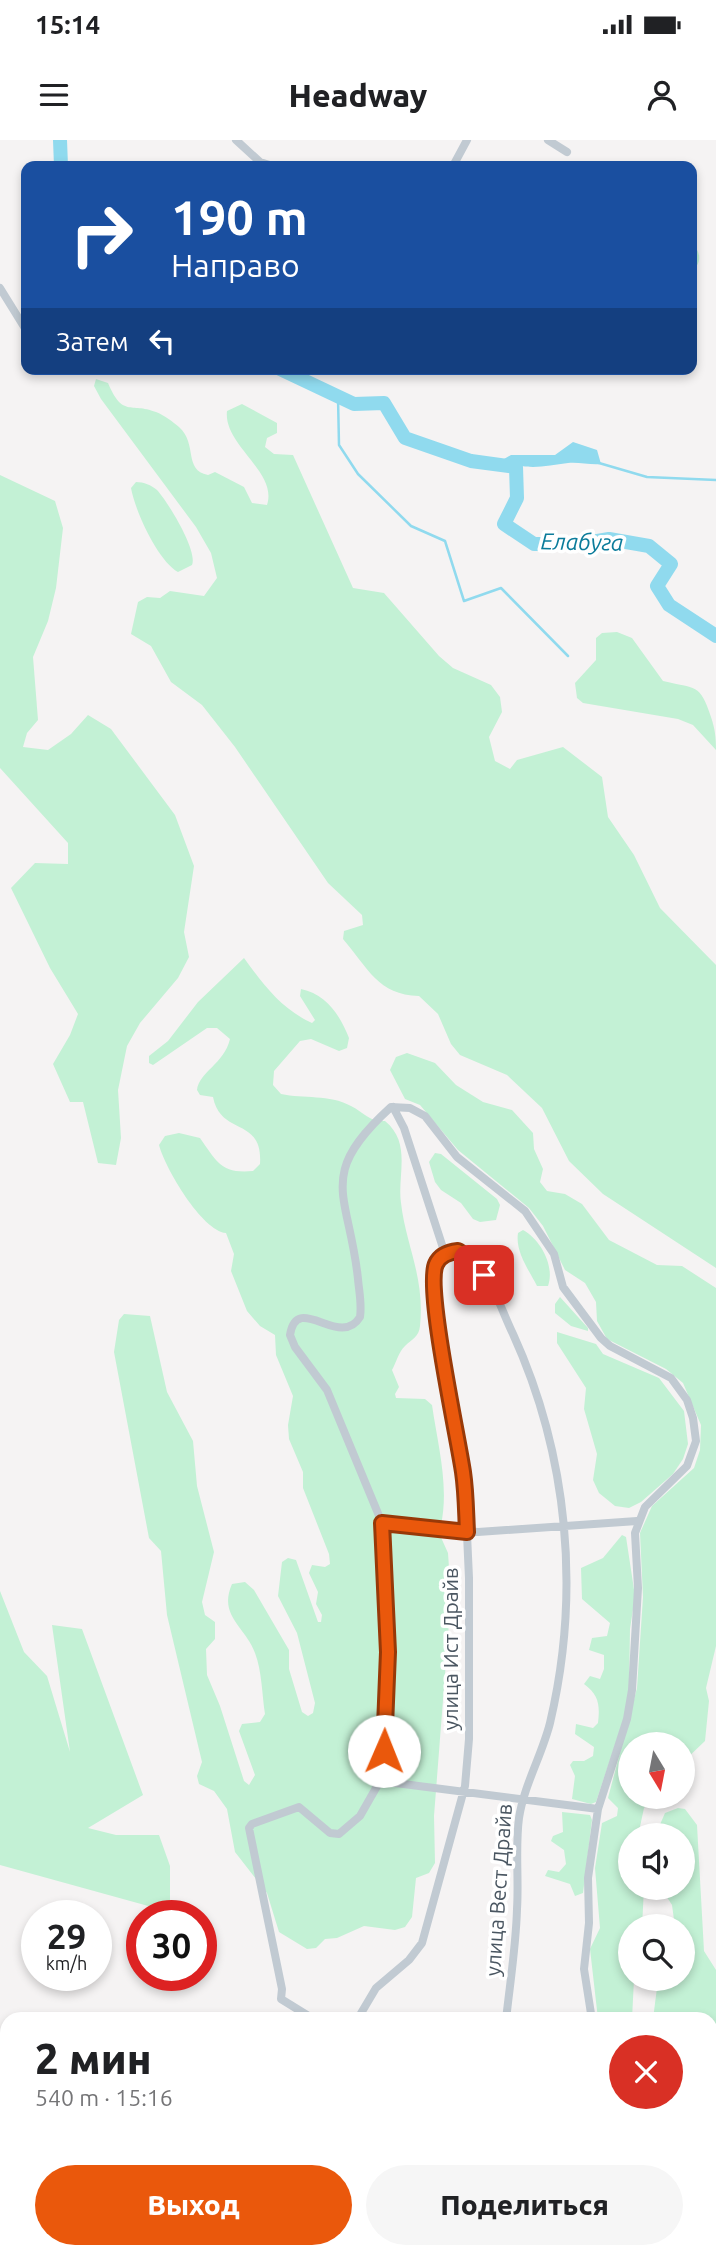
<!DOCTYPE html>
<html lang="ru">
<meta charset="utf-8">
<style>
:root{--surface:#fff;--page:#f6f6f6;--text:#202124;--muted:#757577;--accent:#ea580c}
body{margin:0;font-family:Ubuntu,sans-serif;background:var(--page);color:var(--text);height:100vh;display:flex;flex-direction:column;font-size:26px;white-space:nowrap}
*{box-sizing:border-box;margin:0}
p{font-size:23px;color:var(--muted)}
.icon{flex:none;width:38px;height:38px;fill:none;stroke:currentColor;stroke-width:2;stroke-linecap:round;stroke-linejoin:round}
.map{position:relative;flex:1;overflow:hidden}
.sheet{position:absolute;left:0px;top:1872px;width:718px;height:247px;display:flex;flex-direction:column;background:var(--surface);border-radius:21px 21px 0 0;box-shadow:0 4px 10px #0003}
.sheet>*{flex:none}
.hud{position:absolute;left:21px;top:21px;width:676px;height:214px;border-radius:14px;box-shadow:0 4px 10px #0003;background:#1a4fa0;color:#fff;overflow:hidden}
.needle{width:46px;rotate:170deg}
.buttons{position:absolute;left:618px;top:1592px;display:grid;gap:14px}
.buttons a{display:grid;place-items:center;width:77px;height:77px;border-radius:50%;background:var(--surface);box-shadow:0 4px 10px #0003;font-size:35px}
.speed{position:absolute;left:21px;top:1760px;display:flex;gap:14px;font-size:35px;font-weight:700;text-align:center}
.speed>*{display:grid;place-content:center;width:91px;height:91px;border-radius:50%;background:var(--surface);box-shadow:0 4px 10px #0003;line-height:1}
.speed small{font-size:18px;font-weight:400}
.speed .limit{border:10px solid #d22;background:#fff;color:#111}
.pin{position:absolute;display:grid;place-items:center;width:60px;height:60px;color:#fff;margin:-30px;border-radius:14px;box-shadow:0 4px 10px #0006}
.me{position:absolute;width:77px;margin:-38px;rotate:1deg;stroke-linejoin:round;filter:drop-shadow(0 0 5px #0008)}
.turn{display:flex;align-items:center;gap:24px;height:147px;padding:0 35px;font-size:32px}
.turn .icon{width:91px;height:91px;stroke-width:2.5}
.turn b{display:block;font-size:49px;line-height:60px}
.then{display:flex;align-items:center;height:66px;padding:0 35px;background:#0003;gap:14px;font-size:26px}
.round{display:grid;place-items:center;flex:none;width:74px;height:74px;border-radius:37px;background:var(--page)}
.headline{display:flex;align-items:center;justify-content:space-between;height:119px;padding:0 35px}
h1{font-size:42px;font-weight:800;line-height:52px}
.cta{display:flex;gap:14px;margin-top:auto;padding:14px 35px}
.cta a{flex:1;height:80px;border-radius:42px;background:var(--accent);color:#fff;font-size:28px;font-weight:800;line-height:80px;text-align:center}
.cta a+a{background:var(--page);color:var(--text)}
.status{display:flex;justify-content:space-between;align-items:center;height:49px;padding:0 35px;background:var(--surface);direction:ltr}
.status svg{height:19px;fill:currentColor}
header{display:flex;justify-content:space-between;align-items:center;height:91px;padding:0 35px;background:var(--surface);font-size:32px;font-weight:800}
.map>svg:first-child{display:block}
</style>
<div class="status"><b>15:14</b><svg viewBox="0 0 49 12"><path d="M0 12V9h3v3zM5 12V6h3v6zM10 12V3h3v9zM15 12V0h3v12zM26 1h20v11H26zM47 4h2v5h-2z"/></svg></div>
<header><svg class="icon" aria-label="menu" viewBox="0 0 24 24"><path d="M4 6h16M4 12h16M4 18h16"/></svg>Headway<svg class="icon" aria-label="person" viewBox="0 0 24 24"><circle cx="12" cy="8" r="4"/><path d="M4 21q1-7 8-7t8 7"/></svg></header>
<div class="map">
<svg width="716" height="2119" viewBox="0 0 716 2119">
<rect width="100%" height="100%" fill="#f5f3f3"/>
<path fill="#c3f1d5" d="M 691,101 C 701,113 703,121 691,133 Z
M 96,239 L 108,243 C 123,278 130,262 156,272 C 164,275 173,282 179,287 C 198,304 183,330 208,335 L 215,332 L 244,347 L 252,363 L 267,365 C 278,332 223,305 227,271 L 242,264 L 277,283 L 277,293 L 267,298 L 265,307 L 274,314 L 293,315 L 353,448 L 384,453 L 439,516 L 453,528 L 491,545 L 500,557 L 502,572 L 489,597 L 495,621 L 510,629 L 517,620 L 563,607 L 602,637 L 608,677 L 634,715 L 660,768 L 716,825 L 716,1128 L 603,1054 L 569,1021 L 542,968 L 507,935 L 460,915 L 451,904 L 438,874 L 419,856 C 378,855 368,828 343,799 L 344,791 L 363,785 L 362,775 L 328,743 L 235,607 L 202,565 L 171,542 L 151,506 L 131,494 L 138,462 L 147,457 L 160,458 L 170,451 L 204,456 L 217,438 L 211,413 L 196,387 L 101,259 L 94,246 Z
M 0,335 L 55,361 L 63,388 L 56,448 L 48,481 L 33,517 L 38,580 L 27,593 L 23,607 L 48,610 L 71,594 L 88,575 L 111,589 L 175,675 L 194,726 L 184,792 L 189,817 L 178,838 L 140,883 L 127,906 L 118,950 L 121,998 L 116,1025 L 98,1023 L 83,962 L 70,962 L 53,924 L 70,895 L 78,874 L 50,828 L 11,748 L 35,723 L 68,724 L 68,703 L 0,628 Z
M 136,342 C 144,342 151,345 157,350 C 168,362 198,411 192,425 L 178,432 C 158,421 135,371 131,348 Z
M 617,492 L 632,498 L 663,541 C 696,549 700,543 711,577 C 715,589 716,597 716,610 L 693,585 L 678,579 L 583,563 L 577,558 L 575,543 L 596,520 L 596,498 L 602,493 Z
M 244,818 C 263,844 281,869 312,883 L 315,880 L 300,856 L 301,849 C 326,854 340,875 349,898 L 347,908 L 339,911 L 311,899 L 300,901 L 274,931 L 273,945 L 281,954 C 304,959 329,954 351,966 C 365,973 369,982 385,981 C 412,1003 397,1035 401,1063 C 406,1106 425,1137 420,1186 C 419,1197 412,1199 405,1206 C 399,1211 396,1223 392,1230 L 399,1247 L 395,1254 L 396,1258 L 425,1259 L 432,1265 C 438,1307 451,1351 439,1393 L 448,1413 L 451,1457 L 434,1676 L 435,1723 L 429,1733 L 416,1738 L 412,1777 L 405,1787 L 395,1790 L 364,1786 L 337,1798 L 325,1799 L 316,1808 L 307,1809 L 279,1792 L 267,1753 L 235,1712 L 227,1669 L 214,1651 L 199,1644 L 197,1636 L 202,1622 L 167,1475 L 161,1411 L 149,1398 L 114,1212 L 119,1180 L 124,1174 L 150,1176 L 167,1252 L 193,1301 L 197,1346 L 214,1412 L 202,1462 L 205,1475 L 215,1482 L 215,1499 L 206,1509 L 207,1535 L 220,1566 L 244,1641 L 249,1645 L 255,1635 L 239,1591 L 242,1584 L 260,1582 L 265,1574 C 262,1555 262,1531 255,1513 C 245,1486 218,1476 232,1444 L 245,1442 L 254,1450 L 289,1510 L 289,1529 L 302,1572 L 308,1576 L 313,1573 L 315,1563 L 297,1493 L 278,1456 L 282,1422 L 288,1418 L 296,1420 L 318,1482 L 321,1482 L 322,1475 L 316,1464 L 318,1452 L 309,1433 L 312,1425 L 325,1427 L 330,1424 L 329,1414 L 303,1348 L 303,1332 L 289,1299 L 288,1285 L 293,1256 L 276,1215 L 275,1195 L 260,1186 L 247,1171 L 231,1131 L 234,1114 L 226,1093 C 202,1091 165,1028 159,1005 L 165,996 L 179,993 L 200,998 C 217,1022 221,1034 253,1031 L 260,1024 C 263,976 221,997 213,957 L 200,955 L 197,950 C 199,932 224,924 230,899 L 217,888 L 207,888 L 153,925 L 149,923 L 149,916 L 168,901 L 198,862 Z
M 407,913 L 435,923 L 456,945 L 483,962 L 512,970 L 533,993 L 534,1009 L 543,1029 L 540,1042 L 547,1051 L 565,1054 L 582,1064 L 609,1100 L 657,1125 L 682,1126 L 716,1148 L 716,1506 L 706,1548 L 709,1561 L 705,1601 L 683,1622 L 682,1605 L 630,1605 L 630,1657 L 654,1657 L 644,1668 L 638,1696 L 630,1696 L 630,1748 L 644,1748 L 642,1787 L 630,1787 L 630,1839 L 634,1839 L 632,1879 L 598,1879 L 590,1809 L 600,1788 L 595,1728 L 602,1683 L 617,1676 L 618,1668 L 608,1658 L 637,1548 L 643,1457 L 640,1393 L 652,1366 L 694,1328 L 700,1310 L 701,1285 L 683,1243 L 666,1229 L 607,1199 L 597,1181 L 596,1162 L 585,1143 L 565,1130 L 543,1086 L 529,1068 L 458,1010 L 420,965 L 405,959 L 390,930 L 396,917 Z
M 435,1013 L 441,1014 L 497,1059 L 500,1065 L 496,1080 L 480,1082 L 473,1079 L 461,1063 L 441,1050 L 435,1042 L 429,1022 Z
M 523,1090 C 541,1100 555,1126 548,1146 L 537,1146 C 529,1130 515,1112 518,1093 Z
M 560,1157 L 588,1188 L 588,1191 L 571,1186 L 555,1173 L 555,1164 Z
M 557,1192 L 596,1204 L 603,1214 L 659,1238 L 684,1271 L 688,1304 L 683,1319 L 673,1334 L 641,1362 L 629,1368 L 615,1366 L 599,1353 L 593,1340 L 597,1314 L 584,1269 L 586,1248 L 557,1203 Z
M 622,1395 L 626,1397 L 635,1456 L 630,1489 L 629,1549 L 624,1578 L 596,1662 L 591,1664 L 572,1659 L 575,1636 L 570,1625 L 573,1621 L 584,1621 L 593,1616 L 594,1607 L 575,1594 L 576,1584 L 593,1588 L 598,1583 C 600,1565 599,1555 584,1544 L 590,1536 L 600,1539 L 604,1529 L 604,1515 L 589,1510 L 592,1498 L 607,1496 L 610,1483 L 582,1459 L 581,1428 L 603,1418 Z
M 0,1451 L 24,1512 L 47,1536 L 70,1612 L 52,1485 L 82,1489 L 143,1655 L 88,1688 L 116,1695 L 159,1695 L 170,1726 L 170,1772 L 0,1725 Z
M 678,1668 L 685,1669 L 697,1685 L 704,1811 L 716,1830 L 716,2086 L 710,2081 L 710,1880 L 653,1879 L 658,1840 L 682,1839 L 682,1787 L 675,1787 L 672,1765 L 661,1748 L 682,1748 L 682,1696 L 655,1696 L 665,1673 Z
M 562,1672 L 590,1675 L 592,1680 L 583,1753 L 575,1756 L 570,1744 L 545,1736 L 548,1730 L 559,1732 L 566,1724 L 564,1710 L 551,1701 L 553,1696 L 563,1692 Z
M 655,2112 L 681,2112 L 696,2119 L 653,2119 Z"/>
<path fill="#90daee" d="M 573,302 L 597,310 L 601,324 C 590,325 579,322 568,323 C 545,326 524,332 504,319 L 511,315 L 555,315 Z"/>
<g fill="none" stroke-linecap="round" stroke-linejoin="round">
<path stroke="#90daee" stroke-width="2.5" d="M 338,257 L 339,305 L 358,334 L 411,386 L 445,401 L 464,461 L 501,448 L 568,516
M 599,323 L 647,337 L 716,340"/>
<path stroke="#90daee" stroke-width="14" d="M 60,0 L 61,26
M 280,229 L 354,264 L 384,263 L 405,298 L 471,321 L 516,327 L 517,358 L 504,384 L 534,404 L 580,404 L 609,399 L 649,406 L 671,424 L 657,446 L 669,465 L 716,496"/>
<path stroke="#c1cad2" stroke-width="8" d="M 236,0 L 260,22 L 273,26
M 548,0 L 567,12
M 453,26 L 467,0
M 0,148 L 26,190
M 393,967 L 404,988 L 445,1114
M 382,1383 L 478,1392 L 637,1381
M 380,1641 L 598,1669
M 315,1880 L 281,1859 L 282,1849 L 249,1688 L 252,1684 L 299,1667 L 330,1693 L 339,1694 L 360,1676 L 380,1641 L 388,1512 L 382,1383 L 327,1250 L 295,1207 L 290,1195 C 297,1151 340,1210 360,1177 C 362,1164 359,1151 358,1139 C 349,1053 315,1036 391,967 L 410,968 L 425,976 L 457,1017 L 525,1071 L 554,1114 L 563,1147 L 601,1198 L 610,1206 L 671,1238 L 687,1260 L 693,1278 L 696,1301 L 687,1326 L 645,1367 L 635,1393 L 638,1448 L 632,1550 L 627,1579 L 598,1669 L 588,1738 L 589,1783 L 584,1829 L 592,1880
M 357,1880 L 376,1848 L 409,1820 L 422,1803 L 465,1646 L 469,1599 L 469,1438 L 465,1350 L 434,1158 C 433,1136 431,1115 458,1111 C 489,1126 499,1165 513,1194 C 568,1315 581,1452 550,1583 C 542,1615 524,1645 519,1678 C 515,1708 519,1739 517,1769 C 516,1806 510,1843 506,1880
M 0,2028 L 7,2033
M 153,2112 L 164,2119
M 558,2112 L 640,2118
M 36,2119 L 38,2112
M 186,2119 L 189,2112
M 335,2119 L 339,2112"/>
<path stroke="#c1cbd6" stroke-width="10" d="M 0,1982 L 7,1986
M 218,2112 L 230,2119"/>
</g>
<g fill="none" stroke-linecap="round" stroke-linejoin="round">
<g stroke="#983908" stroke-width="18">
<path id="route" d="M 384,1611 L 388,1512 L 382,1383 L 467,1392 C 466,1372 466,1352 463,1332 C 458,1297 425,1147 436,1124 C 440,1115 449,1112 458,1111 L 473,1121 L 484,1135"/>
</g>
<use href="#route" stroke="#ea580c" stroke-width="12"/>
</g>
<g text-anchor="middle" stroke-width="7" stroke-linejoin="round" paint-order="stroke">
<g font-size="21" fill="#4a5661" stroke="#fff">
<text transform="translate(451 1509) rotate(-90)" y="7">улица Ист Драйв</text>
<text transform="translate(499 1750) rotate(-86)" y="7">улица Вест Драйв</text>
</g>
<g font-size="23" font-style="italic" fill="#0c7c9b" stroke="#fff">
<text transform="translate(582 402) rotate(1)" y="8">Елабуга</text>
</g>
</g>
</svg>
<div class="buttons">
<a><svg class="needle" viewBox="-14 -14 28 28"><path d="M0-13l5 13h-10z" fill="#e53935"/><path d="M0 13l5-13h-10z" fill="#757577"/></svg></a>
<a><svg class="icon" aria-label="sound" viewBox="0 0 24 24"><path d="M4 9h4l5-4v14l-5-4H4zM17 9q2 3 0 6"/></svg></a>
<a><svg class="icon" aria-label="search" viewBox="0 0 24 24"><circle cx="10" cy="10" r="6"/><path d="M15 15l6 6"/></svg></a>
</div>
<div class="speed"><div>29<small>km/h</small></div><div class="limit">30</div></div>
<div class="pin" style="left:484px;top:1135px;background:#d93025"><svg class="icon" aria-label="arrive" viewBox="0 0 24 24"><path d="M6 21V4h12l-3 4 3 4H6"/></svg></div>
<svg class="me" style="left:384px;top:1611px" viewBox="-20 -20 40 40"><circle r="19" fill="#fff"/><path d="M0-13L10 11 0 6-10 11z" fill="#ea580c"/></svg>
<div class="hud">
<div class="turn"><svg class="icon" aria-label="right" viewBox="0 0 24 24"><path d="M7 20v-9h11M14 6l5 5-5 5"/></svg><div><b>190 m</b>Направо</div></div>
<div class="then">Затем<svg class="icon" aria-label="left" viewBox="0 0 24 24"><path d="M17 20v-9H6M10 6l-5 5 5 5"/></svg></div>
</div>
<section class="sheet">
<div class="headline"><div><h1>2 мин</h1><p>540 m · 15:16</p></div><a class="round" style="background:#d93025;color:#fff"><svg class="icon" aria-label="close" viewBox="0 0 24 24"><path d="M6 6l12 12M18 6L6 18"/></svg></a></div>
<div class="cta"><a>Выход</a><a>Поделиться</a></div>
</section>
</div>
